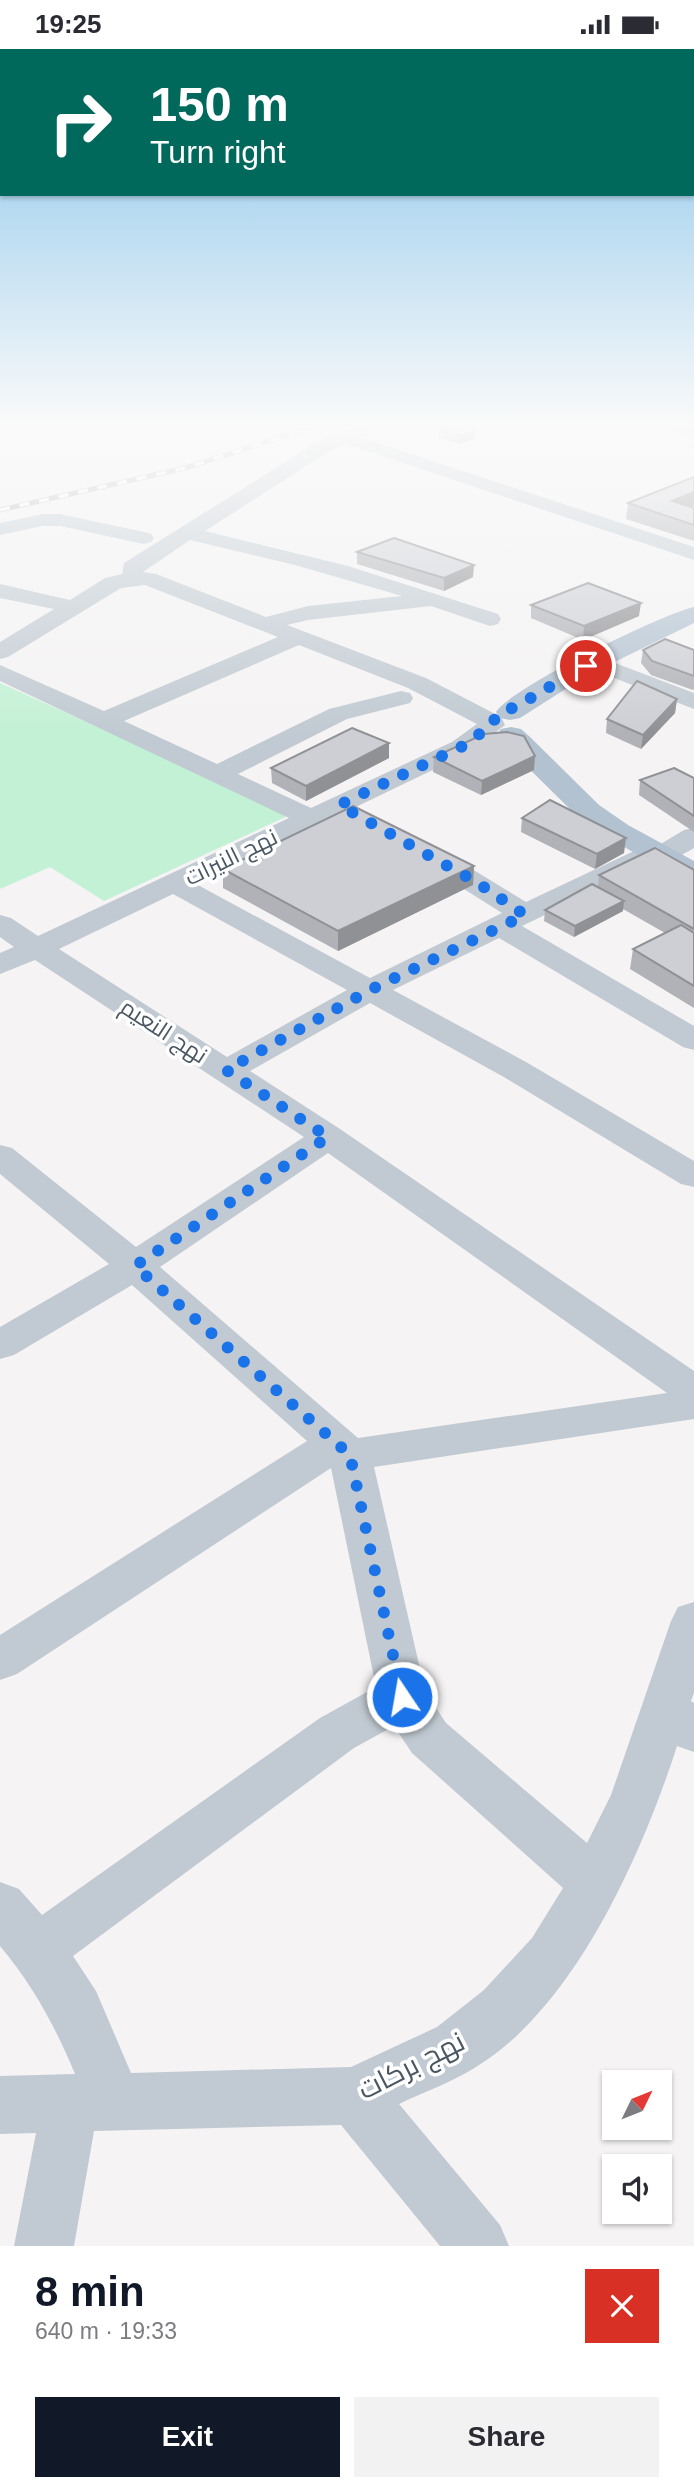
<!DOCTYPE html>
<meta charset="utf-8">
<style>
:root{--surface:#fff;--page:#f2f2f3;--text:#2b2b33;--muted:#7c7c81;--accent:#111827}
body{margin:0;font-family:Helvetica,Cairo,sans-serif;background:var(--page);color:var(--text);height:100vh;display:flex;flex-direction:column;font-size:26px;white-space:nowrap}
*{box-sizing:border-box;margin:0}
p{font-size:23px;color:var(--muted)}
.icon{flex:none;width:38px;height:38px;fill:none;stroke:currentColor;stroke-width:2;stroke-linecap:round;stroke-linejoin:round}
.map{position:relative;height:2197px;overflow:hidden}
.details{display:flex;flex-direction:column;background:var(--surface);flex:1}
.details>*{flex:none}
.top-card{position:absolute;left:0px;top:0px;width:695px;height:147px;box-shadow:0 2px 5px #0004;background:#00695c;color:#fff;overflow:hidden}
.needle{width:46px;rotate:47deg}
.tools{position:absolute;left:602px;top:2021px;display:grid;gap:14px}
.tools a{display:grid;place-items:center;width:70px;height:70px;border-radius:0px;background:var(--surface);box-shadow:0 2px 5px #0004;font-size:35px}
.pin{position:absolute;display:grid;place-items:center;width:60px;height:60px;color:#fff;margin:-30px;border:4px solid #fff;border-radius:50%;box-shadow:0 2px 7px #0007}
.me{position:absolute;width:77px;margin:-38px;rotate:348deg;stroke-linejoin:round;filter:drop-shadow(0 0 5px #0008)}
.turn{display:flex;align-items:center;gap:24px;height:147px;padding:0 35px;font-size:32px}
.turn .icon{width:91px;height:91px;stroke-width:2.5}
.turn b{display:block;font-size:49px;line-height:60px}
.round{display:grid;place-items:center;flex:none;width:74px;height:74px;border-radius:0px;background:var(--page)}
.head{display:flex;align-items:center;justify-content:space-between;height:119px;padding:0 35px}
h1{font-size:42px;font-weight:700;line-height:52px;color:var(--accent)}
.primary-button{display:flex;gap:14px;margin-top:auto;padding:14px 35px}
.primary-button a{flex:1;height:80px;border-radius:0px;background:var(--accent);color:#fff;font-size:28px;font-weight:700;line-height:80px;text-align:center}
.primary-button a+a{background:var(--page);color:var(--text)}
.status{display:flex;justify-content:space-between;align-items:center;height:49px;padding:0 35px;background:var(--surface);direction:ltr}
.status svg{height:19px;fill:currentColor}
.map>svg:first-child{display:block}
</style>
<div class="status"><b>19:25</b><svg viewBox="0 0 49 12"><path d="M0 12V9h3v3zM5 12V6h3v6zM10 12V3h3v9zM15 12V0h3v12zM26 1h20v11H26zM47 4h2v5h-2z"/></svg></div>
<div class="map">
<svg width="694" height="2197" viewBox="0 0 694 2197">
<rect width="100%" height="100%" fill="#f5f3f3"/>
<path fill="#c3f1d5" d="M 0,634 L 292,765 L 104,852 L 50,818 L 0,840 Z"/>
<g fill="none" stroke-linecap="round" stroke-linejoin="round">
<path fill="#c1cad2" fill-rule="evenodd" d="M 350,378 L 372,378 L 360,388 L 694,498 L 694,511 L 346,395 L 325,405 L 205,482 L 348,517 L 498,565 L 501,570 L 498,575 L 490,577 L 431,557 L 308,571 L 287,576 L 426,629 L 501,668 L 505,676 L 470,703 L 196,835 L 370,929 L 502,864 L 421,813 L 417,807 L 421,801 L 431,799 L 441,801 L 526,853 L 632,803 L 642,801 L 649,802 L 684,781 L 694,779 L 694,799 C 681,806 669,816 654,813 L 522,877 L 694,977 L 694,1001 L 683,998 L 499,889 L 393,941 L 526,1013 L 694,1112 L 694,1138 L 681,1135 L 502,1027 L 370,954 L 250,1022 L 340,1080 L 694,1322 L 694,1370 L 374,1418 L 425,1642 L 446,1674 L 587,1794 L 611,1746 L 671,1572 L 678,1558 L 694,1553 L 694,1644 L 691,1652 L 694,1654 L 694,1703 L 677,1697 C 643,1803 575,1958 476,2018 C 452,2033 424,2043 399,2055 L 500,2176 L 509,2197 L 440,2197 L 341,2076 L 94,2082 L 74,2197 L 14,2197 L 36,2084 L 0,2085 L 0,2027 L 75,2025 C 56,1979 33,1936 0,1897 L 0,1833 L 19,1840 L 42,1866 L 320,1669 L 376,1638 L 331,1419 L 17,1625 L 0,1631 L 0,1586 L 307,1392 L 132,1236 L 14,1306 L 0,1310 L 0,1278 L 109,1215 L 0,1125 L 0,1096 L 12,1099 L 136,1198 L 304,1088 L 35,911 L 0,925 L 0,904 L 14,898 L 0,888 L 0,866 L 11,869 L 38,887 L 289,769 L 0,632 L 0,616 L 104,662 L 278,588 L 145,536 L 121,539 L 8,608 L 0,610 L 0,593 L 54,560 L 0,549 L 0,535 L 70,551 L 105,529 L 122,525 L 124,514 L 311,397 ZM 190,491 L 295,516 L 402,547 L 308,557 L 266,568 L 156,525 L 143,523 ZM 299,596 L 408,639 L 477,675 L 452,693 L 311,759 L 238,725 L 347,670 L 410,654 L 413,649 L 410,644 L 401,642 L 329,660 L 217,715 L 124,672 ZM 173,845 L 347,941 L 227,1008 L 59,900 ZM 328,1104 L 667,1344 L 358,1389 L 160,1218 ZM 394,1677 L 412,1704 L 563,1839 L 532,1889 L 484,1941 L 437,1978 L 351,2018 L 131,2024 L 96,1942 L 73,1907 L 354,1699 Z
M 667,378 L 694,378 L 694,388 L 670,382 Z
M 43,465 L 60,465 L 144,483 L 151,485 L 154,489 L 151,493 L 144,495 L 60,477 L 43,477 L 0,486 L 0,474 Z
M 594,606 L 694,644 L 694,660 L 586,618 L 582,613 L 586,608 Z"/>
<path fill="#b3c2d1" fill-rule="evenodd" d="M 694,558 L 694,574 L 586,627 L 520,669 L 510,671 L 500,669 L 496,663 C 514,637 660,566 694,558 Z
M 511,678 L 521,680 L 530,688 L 599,756 L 628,776 L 694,812 L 694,834 L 683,832 L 607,788 L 578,768 L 501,692 L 497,686 L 501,680 Z"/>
<g stroke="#b5b8bd" stroke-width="5">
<path id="rail" d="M 0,461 L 185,419 L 313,378"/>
</g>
<use href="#rail" stroke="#fff" stroke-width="3.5" stroke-dasharray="10" stroke-linecap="butt"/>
</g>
<path fill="#b0b2b7" d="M 439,381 L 475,389 L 459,395 L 439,389 Z
M 628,454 L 694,459 L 694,492 L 626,470 Z
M 357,503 L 473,528 L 444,542 L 357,515 Z
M 531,556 L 639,567 L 583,591 L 531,569 Z
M 643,601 L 694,601 L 694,640 L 693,641 L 651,626 L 641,614 Z
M 677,650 L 675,664 L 641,700 L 606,684 L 607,670 Z
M 389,694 L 389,709 L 306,752 L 272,734 L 271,719 Z
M 434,708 L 534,721 L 481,746 L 433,723 Z
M 694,729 L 694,783 L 639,746 L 640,731 Z
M 522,769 L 624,804 L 595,820 L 521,783 Z
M 474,817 L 473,836 L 338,902 L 223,839 L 223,820 Z
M 694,821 L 694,959 L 630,920 L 633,900 L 665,884 L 623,860 L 623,862 L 574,888 L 544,872 L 545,861 L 598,838 L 599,826 Z"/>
<path fill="#909195" d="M 475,381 L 475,389 L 459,395 L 459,387 Z
M 694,443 L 694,457 L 671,467 L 672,452 Z
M 474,516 L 473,528 L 444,542 L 444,529 Z
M 641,554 L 639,567 L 583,591 L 584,577 Z
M 677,650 L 675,664 L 641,700 L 643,686 Z
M 389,694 L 389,709 L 306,752 L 306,737 Z
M 535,707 L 534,721 L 481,746 L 482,732 Z
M 626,789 L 624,804 L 595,820 L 597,805 Z
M 474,817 L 473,836 L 338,902 L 338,882 Z
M 624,852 L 623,862 L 574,888 L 575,877 Z"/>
<path fill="#cdcfd5" stroke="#909195" stroke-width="2" d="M 448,378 L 464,378 L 475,381 L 459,387 L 439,381 Z
M 694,428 L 694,443 L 672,452 L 694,459 L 694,476 L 628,454 Z
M 394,489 L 474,516 L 444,529 L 357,503 Z
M 588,534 L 641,554 L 584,577 L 531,556 Z
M 665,590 L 694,601 L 694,627 L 652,612 L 643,601 Z
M 637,632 L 677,650 L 643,686 L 607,670 Z
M 352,679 L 389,694 L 306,737 L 271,719 Z
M 507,683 L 524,687 L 535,707 L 482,732 L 434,708 L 484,685 Z
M 674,719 L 694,729 L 694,767 L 640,731 Z
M 550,751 L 626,789 L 597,805 L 522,769 Z
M 353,757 L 474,817 L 338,882 L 223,820 Z
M 655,799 L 694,821 L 694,880 L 599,826 Z
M 592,835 L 624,852 L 575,877 L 545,861 Z
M 681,876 L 694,884 L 694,937 L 633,900 Z"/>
<linearGradient id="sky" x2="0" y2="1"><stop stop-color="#85c3ea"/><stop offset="0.55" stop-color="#fafafa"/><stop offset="1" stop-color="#fafafa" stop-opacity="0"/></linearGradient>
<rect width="694" height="685" fill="url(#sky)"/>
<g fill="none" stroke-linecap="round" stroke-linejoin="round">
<path stroke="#1a73e8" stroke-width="12" stroke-dasharray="0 21.6" d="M 402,1648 L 350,1406 L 135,1217 L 328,1088 L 226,1021 L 370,941 L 525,866 L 478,834 L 339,756 L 461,698 L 492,676 L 496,667 C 527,653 556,633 586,617"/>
</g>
<g text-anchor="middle" stroke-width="7" stroke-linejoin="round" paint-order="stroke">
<g font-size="23" fill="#4a5661" stroke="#fff">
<text transform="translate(231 808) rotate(-26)" y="8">نهج النيرات</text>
<text transform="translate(164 982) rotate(33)" y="8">نهج النعيم</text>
</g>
<g font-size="28" fill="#4a5661" stroke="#fff">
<text transform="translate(411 2016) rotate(-27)" y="10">نهج بركات</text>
</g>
</g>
</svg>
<div class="tools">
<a><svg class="needle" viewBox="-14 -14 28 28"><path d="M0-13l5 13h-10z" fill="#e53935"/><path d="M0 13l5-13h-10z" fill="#7c7c81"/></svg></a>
<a><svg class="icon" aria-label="sound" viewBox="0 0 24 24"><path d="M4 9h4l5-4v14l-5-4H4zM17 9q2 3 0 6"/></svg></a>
</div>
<div class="pin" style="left:586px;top:617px;background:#d93025"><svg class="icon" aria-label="arrive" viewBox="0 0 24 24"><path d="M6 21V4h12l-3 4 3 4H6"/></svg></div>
<svg class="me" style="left:402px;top:1648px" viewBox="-20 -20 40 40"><circle r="17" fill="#1a73e8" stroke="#fff" stroke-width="3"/><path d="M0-11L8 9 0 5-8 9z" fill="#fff"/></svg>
<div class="top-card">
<div class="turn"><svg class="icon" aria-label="right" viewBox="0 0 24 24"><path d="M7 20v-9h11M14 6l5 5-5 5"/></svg><div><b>150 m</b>Turn right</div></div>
</div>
</div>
<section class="details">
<div class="head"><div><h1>8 min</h1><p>640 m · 19:33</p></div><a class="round" style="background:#d93025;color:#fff"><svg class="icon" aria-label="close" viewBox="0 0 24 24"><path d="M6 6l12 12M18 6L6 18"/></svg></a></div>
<div class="primary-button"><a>Exit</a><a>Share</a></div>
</section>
